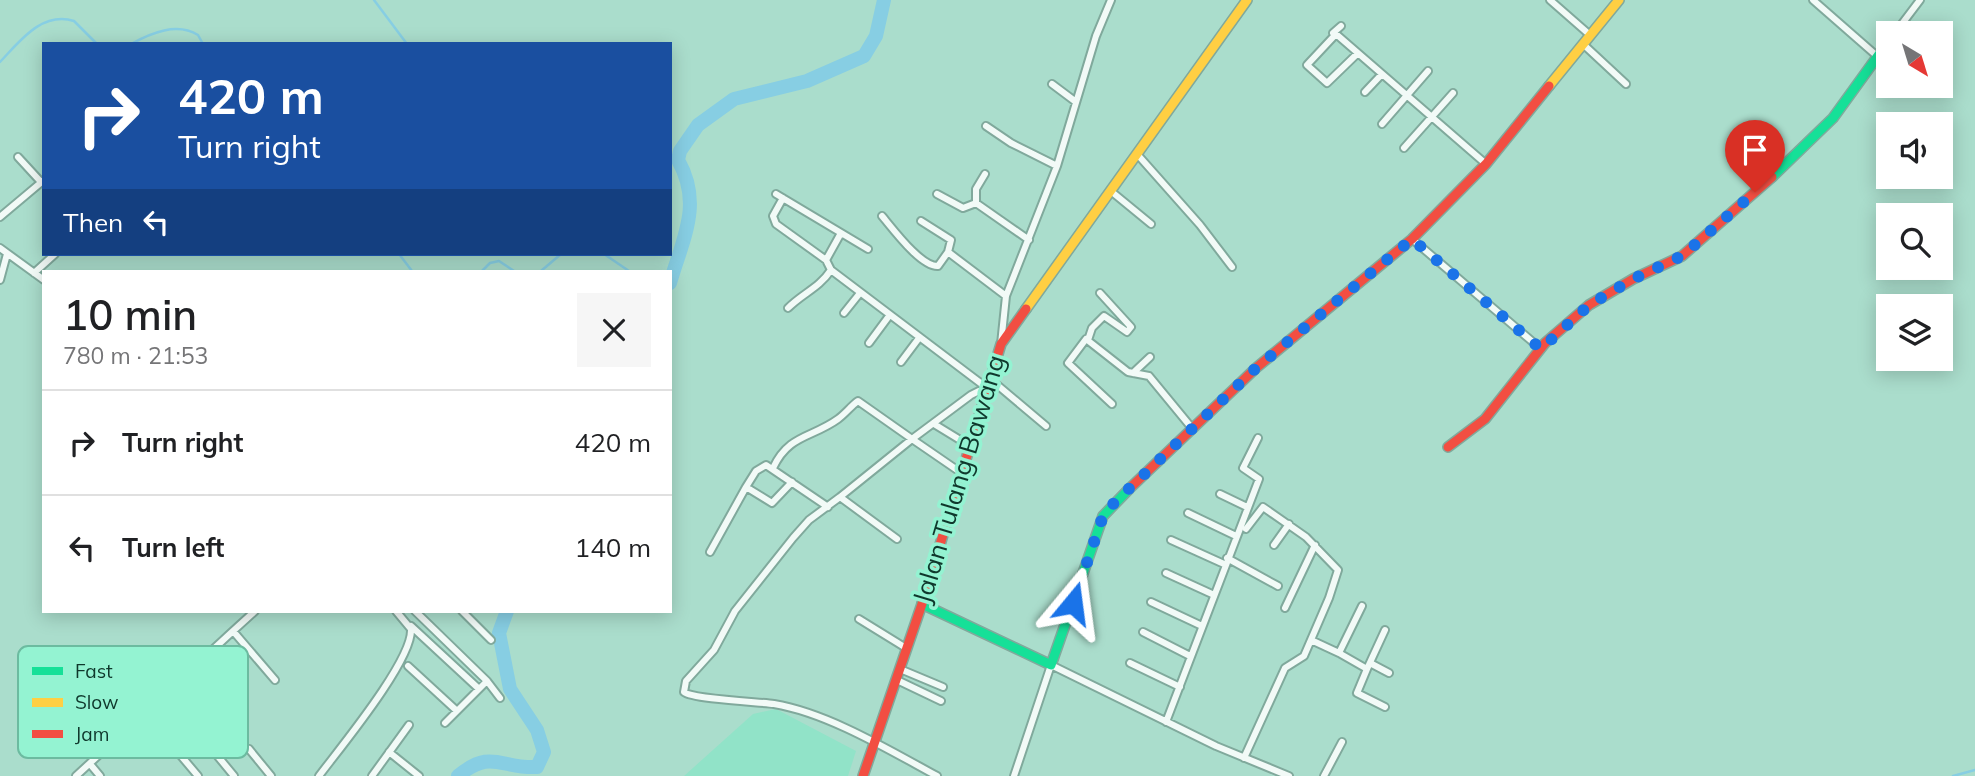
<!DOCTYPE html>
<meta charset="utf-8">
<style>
:root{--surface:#fff;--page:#f6f6f6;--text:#202124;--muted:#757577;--line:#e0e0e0}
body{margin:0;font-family:Mulish,sans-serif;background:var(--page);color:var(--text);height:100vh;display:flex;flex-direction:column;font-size:26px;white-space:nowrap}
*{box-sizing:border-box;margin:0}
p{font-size:23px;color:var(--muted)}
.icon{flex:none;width:38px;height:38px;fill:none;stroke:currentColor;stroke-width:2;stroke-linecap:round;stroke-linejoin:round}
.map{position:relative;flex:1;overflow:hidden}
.details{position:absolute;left:42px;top:270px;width:630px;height:343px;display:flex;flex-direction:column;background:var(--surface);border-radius:0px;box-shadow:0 4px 18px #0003}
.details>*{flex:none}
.guide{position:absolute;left:42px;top:42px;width:630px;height:214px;border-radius:0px;box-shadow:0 4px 18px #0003;background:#1a4fa0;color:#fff;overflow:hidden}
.needle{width:46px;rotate:142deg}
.controls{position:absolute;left:1876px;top:21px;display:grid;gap:14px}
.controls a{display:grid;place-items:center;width:77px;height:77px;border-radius:0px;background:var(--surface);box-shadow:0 4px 18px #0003;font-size:35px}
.pin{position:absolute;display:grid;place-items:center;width:60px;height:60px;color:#fff;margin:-72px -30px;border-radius:50% 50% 50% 0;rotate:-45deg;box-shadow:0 0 7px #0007}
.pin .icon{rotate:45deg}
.me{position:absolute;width:77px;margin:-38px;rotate:16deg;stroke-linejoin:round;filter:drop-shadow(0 0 5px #0008)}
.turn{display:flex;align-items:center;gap:24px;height:147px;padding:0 21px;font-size:32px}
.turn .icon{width:91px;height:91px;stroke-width:2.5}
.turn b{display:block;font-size:49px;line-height:60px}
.then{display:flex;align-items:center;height:66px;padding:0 21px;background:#0003;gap:14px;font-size:26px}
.round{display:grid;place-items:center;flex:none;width:74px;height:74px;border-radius:0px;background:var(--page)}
.overview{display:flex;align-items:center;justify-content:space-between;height:119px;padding:0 21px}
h1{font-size:42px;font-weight:600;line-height:52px}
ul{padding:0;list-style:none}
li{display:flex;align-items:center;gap:21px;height:105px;padding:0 21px;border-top:2px solid var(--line)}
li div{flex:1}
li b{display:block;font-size:26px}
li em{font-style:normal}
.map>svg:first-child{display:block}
</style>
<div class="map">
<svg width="1975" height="776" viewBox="0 0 1975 776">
<rect width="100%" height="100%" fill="#adc"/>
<path fill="#91e3c8" d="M 776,709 L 856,751 L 848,776 L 684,776 L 753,714 Z"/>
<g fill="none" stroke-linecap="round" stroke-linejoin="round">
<path stroke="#87cee3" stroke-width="2.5" d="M 374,0 L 407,44
M 131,44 C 151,33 177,22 198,35 L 203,44
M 0,62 C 20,41 42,11 74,21 L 97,44
M 399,254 L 412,271
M 604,254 L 629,271
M 482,271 L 490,263 L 499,261 L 514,271
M 541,271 L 561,254
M 1953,776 L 1975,770"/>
<path stroke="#87cee3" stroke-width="14" d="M 670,283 C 683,238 703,204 678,160 L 680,151 L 698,125 L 734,99 L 807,81 L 864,56 L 876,36 L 884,0
M 458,776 C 492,748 500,769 537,767 L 544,752 L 537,730 L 510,689 L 499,633 L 507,611"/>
<g stroke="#80a99c" stroke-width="10">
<path id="street" d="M 1550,0 L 1590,35
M 1813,0 L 1877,56
M 1333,33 L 1341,26
M 1895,33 L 1920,0
M 1583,44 L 1626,84
M 1358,53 L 1327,83 L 1307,65 L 1336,34 L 1486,164
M 1052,84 L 1076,102
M 1365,92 L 1382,74
M 1382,124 L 1428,71
M 986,126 L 1011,143 L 1057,166
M 1404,148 L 1453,93
M 1137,154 L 1200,225 L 1232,267
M 18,157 L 41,182
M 985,174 L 976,189 L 976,203 L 1029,240
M 1112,192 L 1151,224
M 776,194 L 868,249
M 937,194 L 963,208 L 976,203
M 783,198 L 773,216 L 776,224 L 826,260
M 882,216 C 893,229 921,267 938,266 L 948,252 L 1006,296
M 0,217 L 44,180
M 921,221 L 951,240 L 948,252
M 841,233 L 826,260 L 831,270 L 987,388
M 1412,239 L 1541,349
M 0,248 L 44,280
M 34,273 L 55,254
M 0,280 L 7,254
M 788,308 C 803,293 819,288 831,270
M 844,313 L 860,293
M 1088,340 L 1092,328 L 1104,316 L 1127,332 L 1131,327 L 1100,293
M 869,343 L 889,316
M 1001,344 L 1006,296 L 1057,166 L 1096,36 L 1111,0
M 901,362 L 919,338
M 1133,373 L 1150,357
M 989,378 L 1046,426
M 1112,404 L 1068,363 L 1086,339 L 1128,372 L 1149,376 L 1191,427
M 934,424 L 970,446
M 773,468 C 789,434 812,438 838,419 C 845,414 851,406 858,401 L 912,439 L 971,395 L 979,391 L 986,394
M 746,487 L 756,471 L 766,465 L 828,507
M 1220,494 L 1247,507
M 840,497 L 809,520 L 793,538 L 735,611 L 714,650 L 686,681 L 684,692 C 692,699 758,702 774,704 C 828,713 889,750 937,776
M 1188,513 L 1236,536
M 897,539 L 840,497 L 912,439 L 963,474
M 1171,540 L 1224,564
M 1274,545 L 1289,524
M 710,552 L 746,487 L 772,503 L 792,482
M 1227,558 L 1278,586
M 1166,573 L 1212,594
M 1151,602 L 1202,626
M 1285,608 L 1315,545
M 415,611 L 487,681 L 445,723
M 462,611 L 491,640
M 859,619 L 906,648
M 411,626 L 479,689
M 233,631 L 255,611
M 1143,632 L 1190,656
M 1311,640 L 1339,653 L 1362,606
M 1339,653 L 1367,669 L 1385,630
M 1130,663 L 1180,687
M 1370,663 L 1389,673
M 408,666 L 457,711
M 900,669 L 943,687
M 1367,669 L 1357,693 L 1385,707
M 897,680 L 941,701
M 487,681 L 500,698
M 158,700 L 177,722 L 188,720 L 234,776
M 145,713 L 198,776
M 1166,722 L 1259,479 L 1243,468 L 1258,438
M 249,749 L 271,776
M 389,752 L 419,776
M 1244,758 L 1285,668 L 1304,656 L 1329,598 L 1338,570 L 1306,537 L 1263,507 L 1246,529
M 90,764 L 100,776
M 76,776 L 233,631 L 275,680
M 319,776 C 340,748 413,660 411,629 L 396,611
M 372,776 L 409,725
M 1014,776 L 1051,665 L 1216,746 L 1289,776
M 1324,776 L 1342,742"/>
</g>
<g stroke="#80a99c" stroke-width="12">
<path id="fast" d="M 1772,177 L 1833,118 L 1888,42
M 922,604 L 1051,665 L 1103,516 L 1129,489"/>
</g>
<g stroke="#80a99c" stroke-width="12">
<path id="slow" d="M 1549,86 L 1619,0
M 1026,309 L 1247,0"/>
</g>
<g stroke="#80a99c" stroke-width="12">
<path id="jam" d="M 1448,447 L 1485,419 L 1545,343 L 1589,305 L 1633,279 L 1682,256 L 1772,177
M 1129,489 L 1256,368 L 1412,239 L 1486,164 L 1549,86
M 863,776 L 922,604 L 1001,344 L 1026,309"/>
</g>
<use href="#street" stroke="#f2faf7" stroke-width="6"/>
<use href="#fast" stroke="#16e098" stroke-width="9"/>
<use href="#slow" stroke="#ffcf43" stroke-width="9"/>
<use href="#jam" stroke="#f24e42" stroke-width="9"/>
</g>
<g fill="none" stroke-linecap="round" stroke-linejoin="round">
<path stroke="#1a73e8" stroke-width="12" stroke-dasharray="0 21.6" d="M 1073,603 L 1103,516 L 1114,503 L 1256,368 L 1412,239 L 1541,349 L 1589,305 L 1633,279 L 1682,256 L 1755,192"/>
</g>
<g text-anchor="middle" stroke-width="7" stroke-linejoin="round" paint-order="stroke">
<g font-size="26" fill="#0f382c" stroke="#94f3d2">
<text transform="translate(959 479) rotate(-73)" y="9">Jalan Tulang Bawang</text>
</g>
</g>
<rect x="18" y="646" width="230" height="112" rx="10" fill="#94f3d2" stroke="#6cbba0" stroke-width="2"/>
<rect x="32" y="667" width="31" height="8" fill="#16e098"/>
<rect x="32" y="698" width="31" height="9" fill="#ffcf43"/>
<rect x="32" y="730" width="31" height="8" fill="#f24e42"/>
<g font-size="19" fill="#0f382c">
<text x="75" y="678">Fast</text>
<text x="75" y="709">Slow</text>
<text x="75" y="741">Jam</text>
</g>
</svg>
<div class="controls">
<a><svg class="needle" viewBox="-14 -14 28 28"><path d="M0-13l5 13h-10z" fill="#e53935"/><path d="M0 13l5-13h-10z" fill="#757577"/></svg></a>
<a><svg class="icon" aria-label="sound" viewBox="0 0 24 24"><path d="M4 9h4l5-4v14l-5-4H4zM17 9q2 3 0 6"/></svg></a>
<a><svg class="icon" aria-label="search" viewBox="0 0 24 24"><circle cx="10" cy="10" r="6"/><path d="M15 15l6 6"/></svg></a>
<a><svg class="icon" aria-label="layers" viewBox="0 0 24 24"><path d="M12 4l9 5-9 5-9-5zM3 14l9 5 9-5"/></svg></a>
</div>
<div class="pin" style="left:1755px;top:192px;background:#d93025"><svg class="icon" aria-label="arrive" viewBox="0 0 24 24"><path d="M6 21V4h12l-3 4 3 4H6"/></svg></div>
<svg class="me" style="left:1073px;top:603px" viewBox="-20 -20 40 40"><path d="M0-17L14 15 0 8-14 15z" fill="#1a73e8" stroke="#fff" stroke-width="4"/></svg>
<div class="guide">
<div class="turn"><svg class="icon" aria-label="right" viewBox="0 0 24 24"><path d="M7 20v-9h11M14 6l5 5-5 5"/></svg><div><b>420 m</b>Turn right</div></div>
<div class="then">Then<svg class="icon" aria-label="left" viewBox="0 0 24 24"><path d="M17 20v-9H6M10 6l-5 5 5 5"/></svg></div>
</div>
<section class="details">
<div class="overview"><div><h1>10 min</h1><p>780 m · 21:53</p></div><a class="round"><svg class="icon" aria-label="close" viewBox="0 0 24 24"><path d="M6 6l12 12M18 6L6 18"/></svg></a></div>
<ul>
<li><svg class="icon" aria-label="right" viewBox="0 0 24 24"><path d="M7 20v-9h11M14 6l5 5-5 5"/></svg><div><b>Turn right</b></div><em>420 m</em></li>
<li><svg class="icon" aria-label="left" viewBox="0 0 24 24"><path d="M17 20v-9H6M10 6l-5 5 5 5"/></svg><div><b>Turn left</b></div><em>140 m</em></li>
</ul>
</section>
</div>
